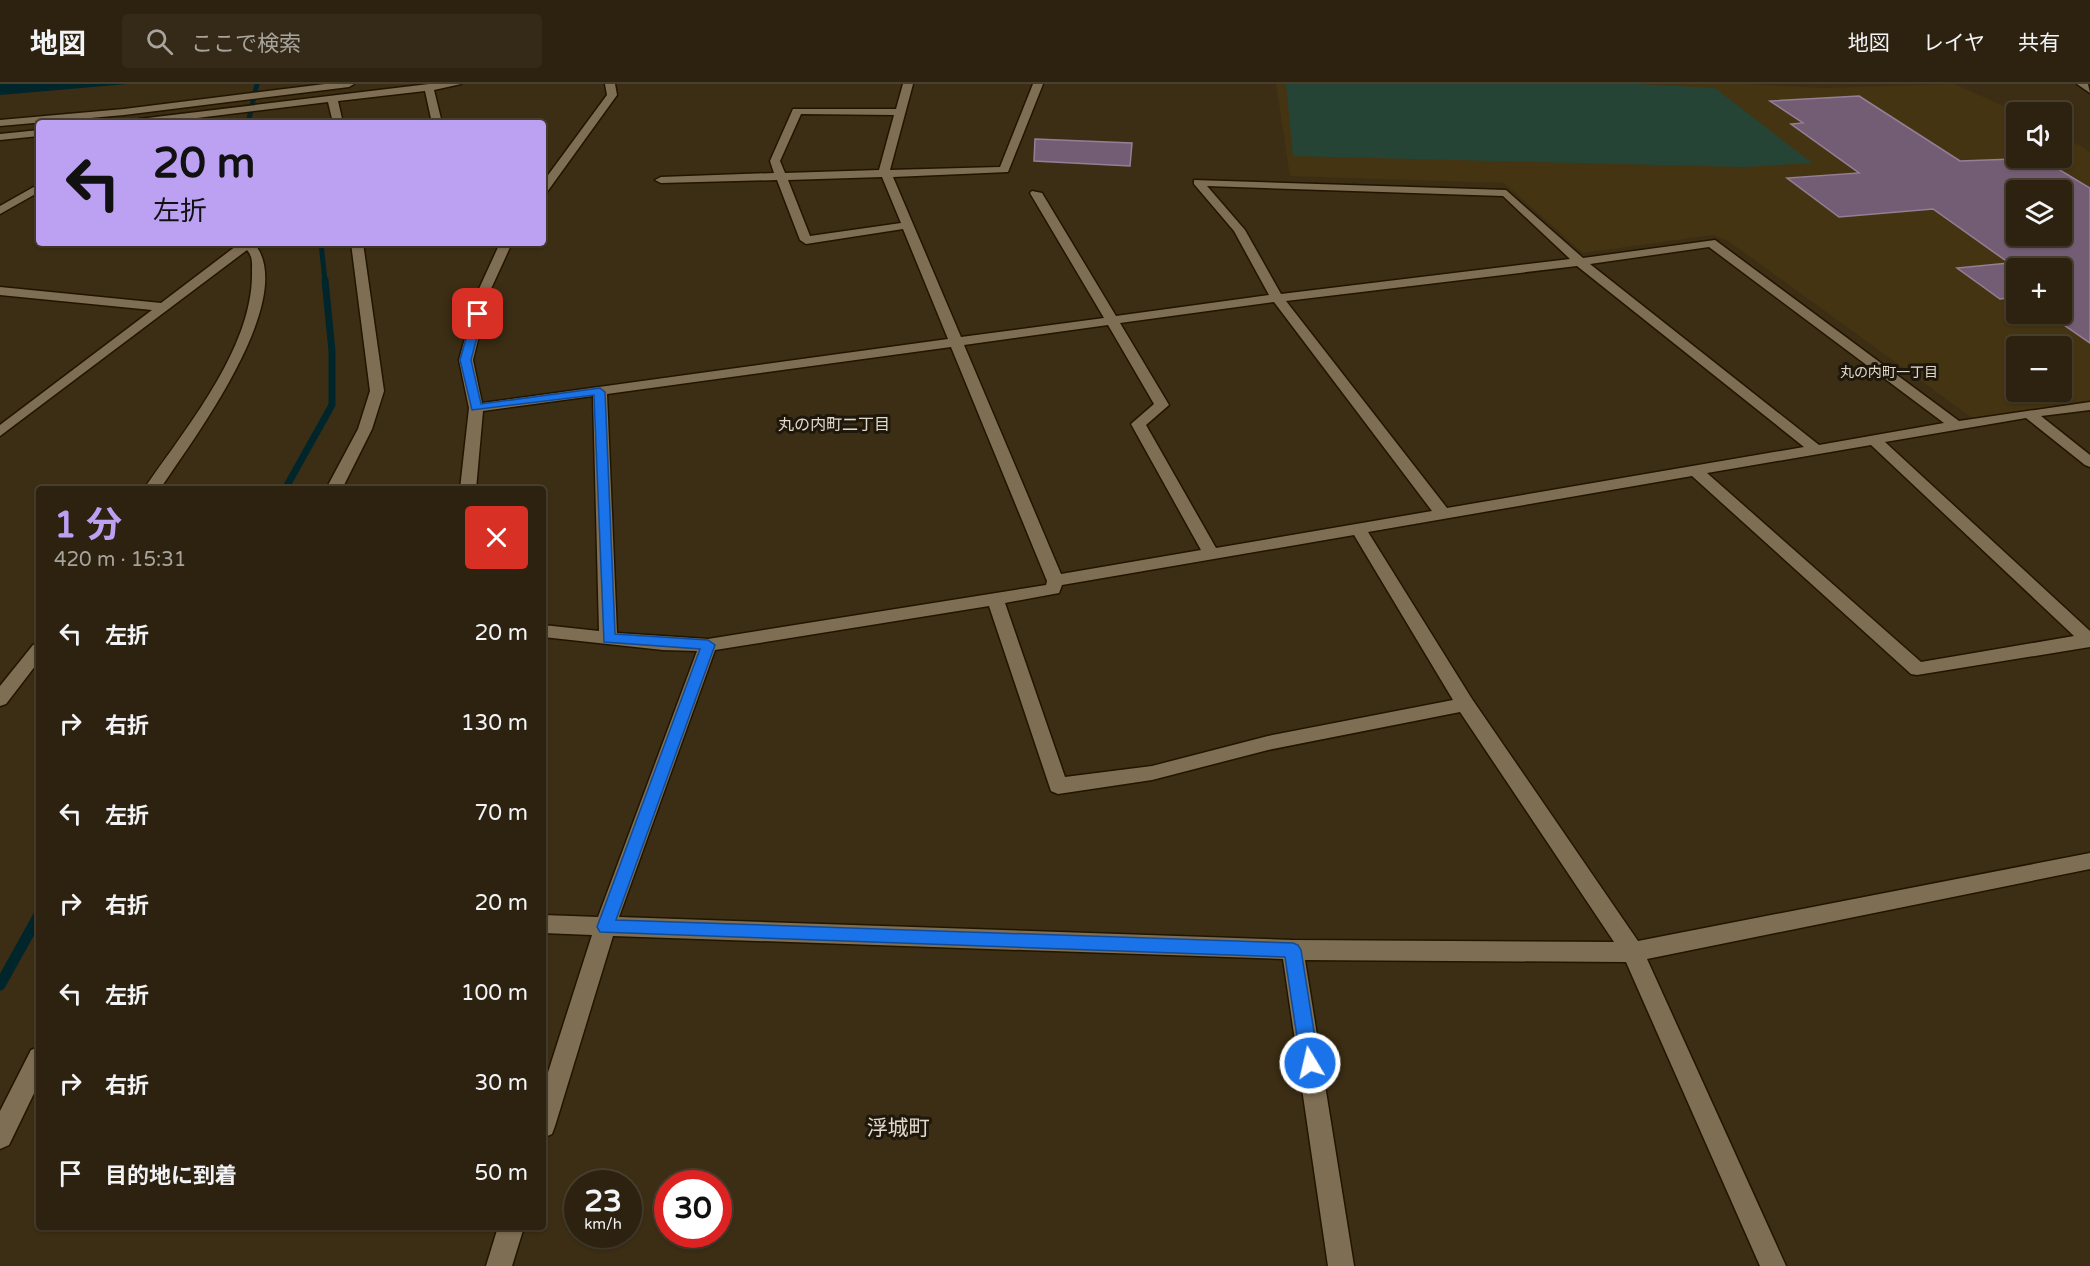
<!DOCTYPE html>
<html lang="ja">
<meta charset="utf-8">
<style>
:root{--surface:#2d220f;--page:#352a18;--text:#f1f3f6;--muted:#a7a49e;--line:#483f2f;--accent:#bca0f2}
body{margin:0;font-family:"Varela Round","Noto Sans JP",sans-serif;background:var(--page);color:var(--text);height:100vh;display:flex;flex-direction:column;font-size:22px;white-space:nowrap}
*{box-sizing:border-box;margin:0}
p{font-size:20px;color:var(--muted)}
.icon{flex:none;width:33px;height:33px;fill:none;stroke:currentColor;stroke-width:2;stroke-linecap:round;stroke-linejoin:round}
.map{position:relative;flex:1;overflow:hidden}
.sheet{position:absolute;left:36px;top:402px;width:510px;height:744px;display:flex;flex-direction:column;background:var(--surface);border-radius:6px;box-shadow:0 2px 4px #0004,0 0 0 2px var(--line)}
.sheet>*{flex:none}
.hud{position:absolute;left:36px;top:36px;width:510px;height:126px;border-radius:6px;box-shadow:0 2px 4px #0004,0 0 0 2px var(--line);background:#bca0f2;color:#111;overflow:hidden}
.buttons{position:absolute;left:2006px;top:18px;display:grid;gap:12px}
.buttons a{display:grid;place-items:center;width:66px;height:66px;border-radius:6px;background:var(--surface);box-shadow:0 2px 4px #0004,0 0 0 2px var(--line);font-size:30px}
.speed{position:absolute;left:564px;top:1086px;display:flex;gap:12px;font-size:30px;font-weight:700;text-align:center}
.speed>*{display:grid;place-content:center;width:78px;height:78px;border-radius:50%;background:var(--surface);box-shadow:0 2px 4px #0004,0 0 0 2px var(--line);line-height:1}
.speed small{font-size:15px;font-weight:400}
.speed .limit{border:9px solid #d22;background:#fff;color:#111}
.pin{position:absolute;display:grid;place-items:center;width:51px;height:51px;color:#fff;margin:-26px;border-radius:12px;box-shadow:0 3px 9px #0006}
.me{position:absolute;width:66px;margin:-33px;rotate:351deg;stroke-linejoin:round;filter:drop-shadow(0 0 4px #0008)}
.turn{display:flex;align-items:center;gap:21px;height:126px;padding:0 18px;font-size:27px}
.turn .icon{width:78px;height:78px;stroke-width:2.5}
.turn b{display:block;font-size:42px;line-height:51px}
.round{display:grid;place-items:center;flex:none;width:63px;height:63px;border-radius:6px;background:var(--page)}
.overview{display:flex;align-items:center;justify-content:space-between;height:102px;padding:0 18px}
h1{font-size:36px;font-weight:700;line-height:45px;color:var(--accent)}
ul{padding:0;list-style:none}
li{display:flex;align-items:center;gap:18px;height:90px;padding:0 18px}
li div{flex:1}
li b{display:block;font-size:22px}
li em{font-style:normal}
header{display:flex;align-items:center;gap:36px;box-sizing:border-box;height:84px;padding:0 30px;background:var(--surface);border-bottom:2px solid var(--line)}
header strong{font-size:28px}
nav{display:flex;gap:33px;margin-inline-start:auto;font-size:21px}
.search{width:420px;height:54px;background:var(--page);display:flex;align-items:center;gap:15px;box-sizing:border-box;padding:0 21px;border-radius:6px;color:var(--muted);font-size:22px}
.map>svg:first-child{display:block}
</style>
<header>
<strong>地図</strong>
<div class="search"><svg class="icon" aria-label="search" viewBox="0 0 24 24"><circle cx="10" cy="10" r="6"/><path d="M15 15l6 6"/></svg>ここで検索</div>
<nav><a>地図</a><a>レイヤ</a><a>共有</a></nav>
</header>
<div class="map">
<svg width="2090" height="1182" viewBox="0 0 2090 1182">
<rect width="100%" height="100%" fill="#3c2e14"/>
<path fill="#453412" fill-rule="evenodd" d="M 1276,0 L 1746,0 L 1824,4 L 1954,0 L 2017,28 L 2016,74 L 2061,74 L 2061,50 L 2090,68 L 2090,322 L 1982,341 L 1727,156 L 1712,151 L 1583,169 L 1504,99 L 1290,92 ZM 2016,106 L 2061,106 L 2061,152 L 2016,152 ZM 2016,184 L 2061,184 L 2061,230 L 2016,230 ZM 2016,262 L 2061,262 L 2061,308 L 2016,308 Z"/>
<path fill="#254435" d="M 1286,0 L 1636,0 L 1715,4 L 1812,79 L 1744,83 L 1293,72 Z"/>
<path fill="#00252b" d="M 0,0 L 128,0 L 0,11 Z"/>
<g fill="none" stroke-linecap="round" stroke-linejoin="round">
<path stroke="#00252b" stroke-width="5" d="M 248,39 L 257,0
M 321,159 L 325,197"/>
<path stroke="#00252b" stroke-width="7" d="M 285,405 L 332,321 L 332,267 L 325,196"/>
<path stroke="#00252b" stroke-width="11" d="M 0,901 L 39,831"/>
</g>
<path fill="#735d74" stroke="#957e96" stroke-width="1.5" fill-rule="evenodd" d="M 1859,12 L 1960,77 L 2040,74 L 2090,104 L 2090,259 L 2048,230 L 2061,230 L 2061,184 L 2016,184 L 2016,213 L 2000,215 L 1957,184 L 2009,179 L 1933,125 L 1839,133 L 1787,94 L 1859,89 L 1791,40 L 1803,39 L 1770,17 ZM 2016,106 L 2061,106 L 2061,152 L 2016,152 Z
M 1035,55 L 1132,59 L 1130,82 L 1034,77 Z"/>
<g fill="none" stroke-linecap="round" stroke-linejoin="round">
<g stroke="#221500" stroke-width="3">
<path id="minor" d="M 325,0 L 354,0 L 349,3 L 124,31 L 0,42 L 0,36 L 124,25 Z
M 429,0 L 461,0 L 434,6 L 442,39 L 432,39 L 425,7 L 338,17 L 343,39 L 333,39 L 328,18 L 156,39 L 134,38 L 139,35 Z
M 605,0 L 615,0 L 617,11 L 547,108 L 543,109 L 543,98 L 607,11 Z
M 903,0 L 913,0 L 890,86 L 1000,83 L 1033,0 L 1043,0 L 1008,88 L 893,93 L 961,253 L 1104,234 L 1030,109 L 1032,107 L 1042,109 L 1116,232 L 1269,211 L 1234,147 L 1194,100 L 1194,96 L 1506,106 L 1583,174 L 1715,156 L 1959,337 L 2090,318 L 2090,326 L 2041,332 L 2090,371 L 2090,383 L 2085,381 L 2026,334 L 1885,358 L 2090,547 L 2090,563 L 1917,591 L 1911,590 L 1692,392 L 1368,448 L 1472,615 L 1638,857 L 2090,769 L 2090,785 L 1647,875 L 1786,1182 L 1760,1182 L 1626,878 L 1305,876 L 1354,1182 L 1328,1182 L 1283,875 L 613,852 L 555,1042 L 552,1050 L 543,1054 L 543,1004 L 592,851 L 543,849 L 543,831 L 598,833 L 697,567 L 663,566 L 543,553 L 543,541 L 599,547 L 593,312 L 483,327 L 476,405 L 460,405 L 469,324 L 459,276 L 478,207 L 500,159 L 512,159 L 490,207 L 473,276 L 482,319 L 948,255 L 903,145 L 806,160 L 800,156 L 777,96 L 661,99 L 655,96 L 661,93 L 774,89 L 770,77 L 793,25 L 896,25 ZM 801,30 L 894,31 L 879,86 L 785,89 L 780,77 ZM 882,93 L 901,139 L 810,152 L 788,96 ZM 1207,102 L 1503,112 L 1570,175 L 1281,210 L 1245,146 ZM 1709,163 L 1944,339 L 1819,361 L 1590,180 ZM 1577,182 L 1804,363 L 1447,424 L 1286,217 ZM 1274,218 L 1432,427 L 1216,464 L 1146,341 L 1169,321 L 1120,239 ZM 1108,241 L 1154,320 L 1131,340 L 1201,466 L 1061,490 L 964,261 ZM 951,263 L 1047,497 L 1046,501 L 708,555 L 617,549 L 607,310 ZM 1871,361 L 2074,552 L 1921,578 L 1707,389 ZM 1354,451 L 1453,616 L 1268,652 L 1152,682 L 1065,693 L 1005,519 L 1059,509 L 1062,501 ZM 989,522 L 1051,707 L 1058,710 L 1152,696 L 1268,666 L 1460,628 L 1614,858 L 1293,856 L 619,833 L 715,566 Z
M 2077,0 L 2088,0 L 2090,9 Z
M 39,46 L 39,52 L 0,56 L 0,50 Z
M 39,100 L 39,108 L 0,130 L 0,122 Z
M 240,159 L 254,159 C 300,214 192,357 160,405 L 144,405 C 185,345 254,263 252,187 C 252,179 253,173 247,166 L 0,352 L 0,341 L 152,226 L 0,211 L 0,203 L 161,219 Z
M 351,159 L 363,159 L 384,307 L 372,345 L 342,405 L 326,405 L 358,345 L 370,307 Z
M 39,559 L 39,577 L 6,620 L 0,622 L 0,602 L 33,561 Z
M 39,963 L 39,999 L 9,1061 L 0,1065 L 0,1027 L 31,966 Z
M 498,1143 L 524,1143 L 512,1182 L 486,1182 Z"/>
</g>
<use href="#minor" fill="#7e6e53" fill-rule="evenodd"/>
</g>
<path fill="#1a73e8" stroke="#114b97" stroke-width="1.5" d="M 478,227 L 483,230 L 471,276 L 481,320 L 600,304 L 605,308 L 615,550 L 708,556 L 715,561 L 616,836 L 1293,859 L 1298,861 L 1301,866 L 1319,979 L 1316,985 L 1310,987 L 1304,985 L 1301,979 L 1285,873 L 600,848 L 597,843 L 700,565 L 604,558 L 594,311 L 472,326 L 460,276 L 473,230 Z"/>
<g text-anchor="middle" stroke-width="6" stroke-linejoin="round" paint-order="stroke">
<g font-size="14" fill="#e1d8c9" stroke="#1d170c">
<text x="1889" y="293">丸の内町一丁目</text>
</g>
<g font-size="16" fill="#e1d8c9" stroke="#1d170c">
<text x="834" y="346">丸の内町二丁目</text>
</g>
<g font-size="21" fill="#e1d8c9" stroke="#1d170c">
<text x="898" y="1051">浮城町</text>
</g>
</g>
</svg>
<div class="buttons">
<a><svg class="icon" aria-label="sound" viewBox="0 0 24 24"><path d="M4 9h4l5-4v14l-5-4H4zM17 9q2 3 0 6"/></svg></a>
<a><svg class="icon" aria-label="layers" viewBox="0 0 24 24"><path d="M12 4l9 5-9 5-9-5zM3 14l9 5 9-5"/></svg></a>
<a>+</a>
<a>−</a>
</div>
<div class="speed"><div>23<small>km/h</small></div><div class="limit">30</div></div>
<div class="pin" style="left:478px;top:230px;background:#d93025"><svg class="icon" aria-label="arrive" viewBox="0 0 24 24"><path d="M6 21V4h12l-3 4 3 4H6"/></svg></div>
<svg class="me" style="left:1310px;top:979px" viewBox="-20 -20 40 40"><circle r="17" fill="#1a73e8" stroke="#fff" stroke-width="3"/><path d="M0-11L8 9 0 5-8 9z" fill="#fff"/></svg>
<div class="hud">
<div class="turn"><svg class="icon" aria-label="left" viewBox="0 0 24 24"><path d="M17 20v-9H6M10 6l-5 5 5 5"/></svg><div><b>20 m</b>左折</div></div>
</div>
<section class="sheet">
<div class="overview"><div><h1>1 分</h1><p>420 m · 15:31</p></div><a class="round" style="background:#d93025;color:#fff"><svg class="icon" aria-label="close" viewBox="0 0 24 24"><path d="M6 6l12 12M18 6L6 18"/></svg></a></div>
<ul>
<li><svg class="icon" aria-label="left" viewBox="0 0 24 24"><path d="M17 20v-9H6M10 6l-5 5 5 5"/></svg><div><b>左折</b></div><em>20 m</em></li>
<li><svg class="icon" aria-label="right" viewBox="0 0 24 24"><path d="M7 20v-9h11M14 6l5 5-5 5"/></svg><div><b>右折</b></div><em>130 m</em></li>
<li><svg class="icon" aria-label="left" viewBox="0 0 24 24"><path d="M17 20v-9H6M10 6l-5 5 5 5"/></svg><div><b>左折</b></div><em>70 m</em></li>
<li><svg class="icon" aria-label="right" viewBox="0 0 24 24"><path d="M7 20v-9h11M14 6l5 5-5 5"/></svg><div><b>右折</b></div><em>20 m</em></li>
<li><svg class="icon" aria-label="left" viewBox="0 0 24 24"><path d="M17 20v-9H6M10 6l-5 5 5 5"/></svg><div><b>左折</b></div><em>100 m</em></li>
<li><svg class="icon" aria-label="right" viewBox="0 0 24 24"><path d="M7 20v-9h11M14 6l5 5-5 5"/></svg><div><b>右折</b></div><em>30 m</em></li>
<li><svg class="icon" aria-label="arrive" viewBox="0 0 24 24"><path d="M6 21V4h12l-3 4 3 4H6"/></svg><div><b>目的地に到着</b></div><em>50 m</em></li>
</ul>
</section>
</div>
